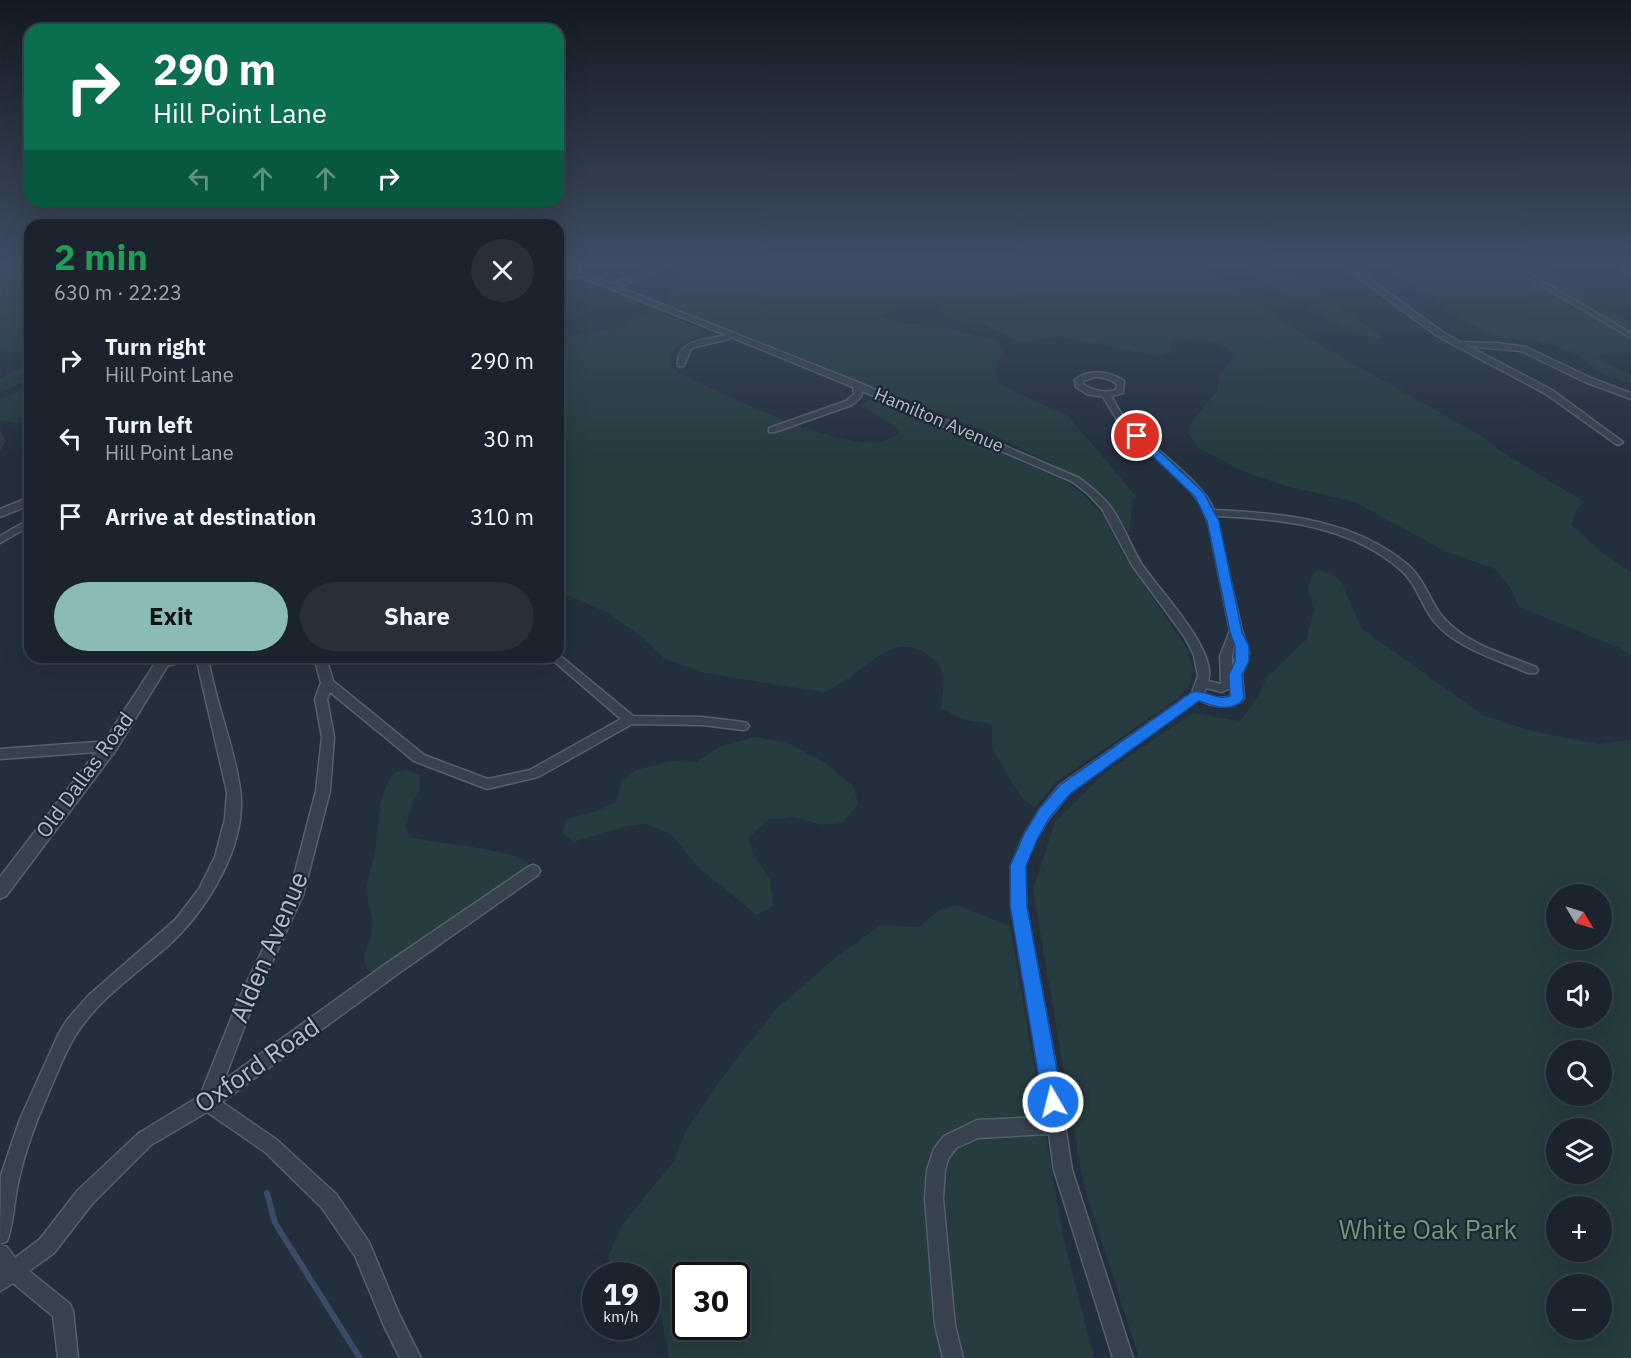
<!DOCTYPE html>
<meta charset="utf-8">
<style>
:root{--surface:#1b232e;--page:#282f3a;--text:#f1f3f6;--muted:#a0a4aa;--line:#39404a;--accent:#8bbbb9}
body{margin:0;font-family:"IBM Plex Sans",sans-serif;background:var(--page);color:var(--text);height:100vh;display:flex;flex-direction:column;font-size:22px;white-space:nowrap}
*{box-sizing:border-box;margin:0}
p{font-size:20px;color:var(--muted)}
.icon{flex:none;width:33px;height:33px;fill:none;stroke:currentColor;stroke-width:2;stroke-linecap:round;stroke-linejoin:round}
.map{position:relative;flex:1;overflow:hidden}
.drawer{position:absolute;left:24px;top:219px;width:540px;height:444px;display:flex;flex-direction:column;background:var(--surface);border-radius:18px;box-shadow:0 6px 24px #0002,0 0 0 2px var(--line)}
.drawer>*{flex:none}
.top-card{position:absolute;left:24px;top:24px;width:540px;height:183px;border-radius:18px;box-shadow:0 6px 24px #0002,0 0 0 2px var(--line);background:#0b6e4f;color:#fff;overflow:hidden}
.needle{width:39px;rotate:128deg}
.fabs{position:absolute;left:1546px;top:884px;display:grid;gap:12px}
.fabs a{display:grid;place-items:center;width:66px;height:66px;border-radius:50%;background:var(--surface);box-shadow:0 6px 24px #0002,0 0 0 2px var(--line);font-size:30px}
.speed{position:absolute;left:582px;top:1262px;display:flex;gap:12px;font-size:30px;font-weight:700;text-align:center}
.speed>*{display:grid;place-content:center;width:78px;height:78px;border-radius:50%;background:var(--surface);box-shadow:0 6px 24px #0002,0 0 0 2px var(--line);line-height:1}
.speed small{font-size:15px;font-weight:400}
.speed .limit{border:3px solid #111;border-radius:9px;background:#fff;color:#111}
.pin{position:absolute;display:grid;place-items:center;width:51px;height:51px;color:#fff;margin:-26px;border:3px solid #fff;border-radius:50%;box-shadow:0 2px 6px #0007}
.me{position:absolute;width:66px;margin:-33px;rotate:352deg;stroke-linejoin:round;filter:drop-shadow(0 0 4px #0008)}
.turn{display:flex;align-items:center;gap:21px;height:126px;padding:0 30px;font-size:27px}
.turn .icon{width:78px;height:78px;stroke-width:2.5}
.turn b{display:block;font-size:42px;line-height:51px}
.lanes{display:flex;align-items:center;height:57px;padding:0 30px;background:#0003;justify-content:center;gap:30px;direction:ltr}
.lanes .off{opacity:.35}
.round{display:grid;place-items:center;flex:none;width:63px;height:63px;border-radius:32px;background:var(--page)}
.summary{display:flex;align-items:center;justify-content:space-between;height:102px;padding:0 30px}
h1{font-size:36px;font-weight:800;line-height:45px;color:#1e9e55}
.cta{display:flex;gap:12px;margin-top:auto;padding:12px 30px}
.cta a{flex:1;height:69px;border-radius:36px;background:var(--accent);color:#111;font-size:24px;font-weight:800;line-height:69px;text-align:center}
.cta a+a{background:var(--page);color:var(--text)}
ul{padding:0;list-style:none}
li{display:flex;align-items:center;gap:18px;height:78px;padding:0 30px}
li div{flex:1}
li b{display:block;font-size:22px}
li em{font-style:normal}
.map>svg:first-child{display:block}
</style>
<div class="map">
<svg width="1631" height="1358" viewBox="0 0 1631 1358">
<rect width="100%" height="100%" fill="#242f3e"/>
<path fill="#263c3f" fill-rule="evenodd" d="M 0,266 L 30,266 L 30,378 L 0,393 L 0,378 L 30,364 L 30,358 L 22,354 L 0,351 Z
M 666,266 L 1198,266 L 1315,342 L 1483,437 L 1502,452 L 1583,501 L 1575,512 L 1572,525 L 1600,551 L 1631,572 L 1631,655 L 1620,648 L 1519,607 L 1510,587 L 1495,569 L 1445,551 L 1355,502 L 1286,486 L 1242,471 L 1198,448 L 1188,433 L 1190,424 L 1218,390 L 1219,376 L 1234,354 C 1217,336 1194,339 1171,340 L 1169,348 L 1170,353 L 1159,357 L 1058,336 L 1020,342 L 986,326 L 958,319 L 945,313 L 932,297 L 880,315 L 899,323 L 938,326 L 997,341 L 1004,354 L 998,361 L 996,371 L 999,382 L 1009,389 L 1067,415 L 1137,497 L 1133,499 L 1129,534 L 1110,503 L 1099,493 L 1064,470 L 985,431 L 675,307 L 666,298 L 671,289 L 686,276 Z
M 1239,266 L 1272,266 L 1286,272 L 1378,333 L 1380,338 C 1348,337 1270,284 1239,266 Z
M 1383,266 L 1538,266 L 1585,292 L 1581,296 L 1631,323 L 1631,353 L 1610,354 L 1597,357 L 1607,364 L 1631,374 L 1631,384 L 1605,375 L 1576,354 L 1553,345 L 1535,340 L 1498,339 L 1450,312 Z
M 656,312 L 702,328 L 705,332 L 677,346 L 670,356 L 671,366 L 679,373 C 715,389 874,472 900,431 C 888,420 873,416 863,404 L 871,399 L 879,399 L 1065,481 L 1083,494 L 1103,516 L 1125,557 L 1187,649 L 1193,668 L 1191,683 L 1177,699 L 1056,782 L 1035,807 L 1023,799 L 992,749 L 992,724 L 964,720 L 941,708 C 943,684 950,670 927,654 C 887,628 858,682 823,692 L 705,673 L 665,659 L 642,637 L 606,612 L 562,593 L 558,589 L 558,339 L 618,328 L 641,316 Z
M 30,385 L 30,417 L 18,423 L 0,420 L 0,400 Z
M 1315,570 L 1331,573 L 1341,582 L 1362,629 L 1484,716 L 1536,732 L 1598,744 L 1631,740 L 1631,1358 L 1139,1358 L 1083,1183 L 1033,890 L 1055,822 L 1104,773 L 1193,713 L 1240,721 L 1257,698 L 1268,676 L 1306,640 L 1314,610 L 1308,587 ZM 1557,894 L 1602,894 L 1602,939 L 1557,939 ZM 1557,972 L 1602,972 L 1602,1017 L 1557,1017 ZM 1557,1050 L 1602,1050 L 1602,1095 L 1557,1095 ZM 1557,1128 L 1602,1128 L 1602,1173 L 1557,1173 ZM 1557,1206 L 1602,1206 L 1602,1251 L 1557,1251 ZM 1557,1284 L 1602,1284 L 1602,1329 L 1557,1329 Z
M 755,737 L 786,742 L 825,763 L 853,786 L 858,804 L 843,822 L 823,825 L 793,817 L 768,820 L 749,837 L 753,854 L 770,880 L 773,906 L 757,915 L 700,869 L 671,834 L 646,824 L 628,826 L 573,842 L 562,832 L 567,819 L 597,811 L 616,802 L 621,781 L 636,770 L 672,761 L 696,762 L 721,746 Z
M 408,770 L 420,776 L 419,791 L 412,804 L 406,826 L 409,837 C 436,844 510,848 528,863 L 526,868 L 373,974 C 354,957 372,947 372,928 C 373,914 366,900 367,887 C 368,875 373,863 375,851 C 380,822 376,796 395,772 Z
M 957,905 L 1010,926 L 1063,1236 L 1094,1358 L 669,1358 L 661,1315 L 647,1305 L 646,1275 L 611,1275 L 608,1256 L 623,1224 L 674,1161 L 685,1133 L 722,1078 L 776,1009 L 839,955 L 881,925 L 919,927 L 941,909 ZM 686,1275 L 736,1275 L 736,1326 L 686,1326 Z"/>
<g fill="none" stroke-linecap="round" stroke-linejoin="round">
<path stroke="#394c67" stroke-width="6" d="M 267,1193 L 275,1223 L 360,1358"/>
<g stroke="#565f6c" stroke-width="3">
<path id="minor" d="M 558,266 L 566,266 L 612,284 L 654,268 L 658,268 L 658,270 L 618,287 L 860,383 L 1079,478 C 1090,486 1101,495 1110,506 C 1123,523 1130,545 1141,563 C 1157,588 1219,651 1208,681 L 1221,684 L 1220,656 L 1230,631 L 1209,526 L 1202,506 L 1189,489 L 1119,423 L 1103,397 L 1087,394 L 1076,387 L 1075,380 C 1089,368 1109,371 1124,381 L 1123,393 L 1111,396 C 1116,404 1120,413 1126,420 C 1147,444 1204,482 1214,510 C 1281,513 1354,519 1408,565 C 1424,579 1429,599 1441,615 C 1463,643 1504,654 1536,667 L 1538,670 L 1536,673 L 1528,673 C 1496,659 1455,648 1433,620 C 1421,604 1416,583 1401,570 C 1349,525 1281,519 1216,516 L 1242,631 L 1249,653 L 1242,675 L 1244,698 C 1234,712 1211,706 1198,700 L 1070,793 L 1050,817 L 1035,840 L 1025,866 L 1026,906 L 1054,1056 L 1072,1170 L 1133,1358 L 1113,1358 L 1054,1170 L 1049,1134 L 978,1138 L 956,1148 L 948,1159 L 945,1170 L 943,1199 L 955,1325 L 963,1358 L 943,1358 L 935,1325 L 925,1199 L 927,1170 L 934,1149 L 944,1136 L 977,1120 L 1046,1117 L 1012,906 L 1011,866 L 1024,835 L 1040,809 L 1060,785 L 1192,693 L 1198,676 L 1194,655 L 1184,636 L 1132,565 L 1102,509 L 1087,493 L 1073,482 L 862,391 L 861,397 L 852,405 L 775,432 L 769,432 L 769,428 L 846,401 L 854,394 L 853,387 L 733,338 L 691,348 L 684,366 L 678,366 C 675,339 706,340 726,335 L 579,276 L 558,281 L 558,277 L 573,274 ZM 1095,377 C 1103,377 1110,379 1117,384 L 1116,390 C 1103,393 1095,391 1083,384 L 1083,381 ZM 1235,643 L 1237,653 L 1232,670 L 1232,656 ZM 1206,688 L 1222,692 L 1231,688 L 1232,697 L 1214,698 L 1204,693 Z
M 1343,266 L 1351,266 L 1443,332 L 1460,342 L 1498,343 L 1526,347 L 1591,378 L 1631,393 L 1631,399 L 1585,382 L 1521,351 L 1468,346 L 1552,390 L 1623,442 L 1619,445 L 1616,444 L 1546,394 L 1437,336 Z
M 1508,266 L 1516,266 L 1631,333 L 1631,338 Z
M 30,519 L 30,526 L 0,543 L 0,536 Z
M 558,654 L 633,716 L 702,717 L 743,722 L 747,723 L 749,726 L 747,729 L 743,730 L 702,725 L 632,724 L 538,777 L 487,789 L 414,761 L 330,692 L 327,699 L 334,737 L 330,791 L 303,895 L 255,999 L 224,1080 L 387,963 L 528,867 L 533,865 L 538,867 L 540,871 L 538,875 L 399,973 L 222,1102 L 277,1140 L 336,1194 L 369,1242 L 399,1314 L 421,1358 L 400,1358 L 385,1328 L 355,1256 L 322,1208 L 265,1152 L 207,1112 L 151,1145 L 92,1204 L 54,1253 L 29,1271 L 70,1304 L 73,1311 L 78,1358 L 58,1358 L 53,1316 L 13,1283 L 0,1291 L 0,1244 L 7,1247 L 15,1258 L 40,1239 L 78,1190 L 139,1133 L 200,1096 L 239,999 L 289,895 L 316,791 L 322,737 L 315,699 L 321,683 L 314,657 L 326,657 L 333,681 L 424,755 L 488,779 L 530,770 L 621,719 L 549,657 L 558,657 Z
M 168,657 L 189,657 C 183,663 167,667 159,665 L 157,662 L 159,659 Z
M 196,657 L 208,657 C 215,702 234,744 240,789 C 248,844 208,909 169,945 C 137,973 98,999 75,1036 C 66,1051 59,1068 52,1085 C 39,1115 26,1146 19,1179 C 14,1197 14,1224 7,1241 L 0,1244 L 1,1175 L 20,1119 L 59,1033 L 67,1020 L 88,996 L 175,920 L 199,889 L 215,857 L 225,819 L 227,792 Z
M 110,741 L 115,743 L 116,746 L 115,749 L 110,751 L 0,759 L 0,749 Z"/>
</g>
<g stroke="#565f6c" stroke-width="3">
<path id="tertiary" d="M 30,497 L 30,505 L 0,517 L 0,509 Z
M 159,657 L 173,657 L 116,750 L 6,896 L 0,899 L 0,877 L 104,742 Z"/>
</g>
<use href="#minor" fill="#38414e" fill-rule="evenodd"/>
<use href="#tertiary" fill="#38414e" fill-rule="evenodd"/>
<g stroke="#5a6575" stroke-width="4">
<path id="rail" d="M 1614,266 L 1631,274"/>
</g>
<use href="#rail" stroke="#1d2633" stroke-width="2" stroke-dasharray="7" stroke-linecap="butt"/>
</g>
<path fill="#303945" d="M 0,430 L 6,441 L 0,451 Z"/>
<linearGradient id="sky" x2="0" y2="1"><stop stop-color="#141a22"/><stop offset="0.58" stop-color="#3f4d63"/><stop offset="1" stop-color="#3f4d63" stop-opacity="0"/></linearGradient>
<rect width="1631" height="456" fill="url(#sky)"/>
<path fill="#1a73e8" stroke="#114b97" stroke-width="1.5" d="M 1134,434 L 1141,434 L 1204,493 L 1219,521 L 1242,632 L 1249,646 L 1249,661 L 1242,675 L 1244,698 C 1233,714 1214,706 1199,701 L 1071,793 L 1050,817 L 1037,840 L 1026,866 L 1027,906 L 1063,1102 L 1060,1109 L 1053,1112 L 1046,1109 L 1043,1102 L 1010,906 L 1010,866 L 1024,834 L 1039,809 L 1060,785 L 1192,692 C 1205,689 1217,701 1230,696 L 1229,675 L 1235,661 L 1235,646 L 1230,632 L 1207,521 L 1195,497 L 1134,438 Z"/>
<g text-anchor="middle" stroke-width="4.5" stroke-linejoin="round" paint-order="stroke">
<g font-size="18" fill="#b4bcc9" stroke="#1d2633">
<text transform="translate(939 420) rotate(23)" y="6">Hamilton Avenue</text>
</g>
<g font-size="21" fill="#b4bcc9" stroke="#1d2633">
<text transform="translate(85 775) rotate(-54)" y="7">Old Dallas Road</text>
</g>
<g font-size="26" fill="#b4bcc9" stroke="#1d2633">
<text transform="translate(269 947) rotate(-67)" y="9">Alden Avenue</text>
<text transform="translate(257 1065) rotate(-35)" y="9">Oxford Road</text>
</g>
<g font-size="26" fill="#6b9a76" stroke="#1d2633">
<text x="1428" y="1239">White Oak Park</text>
</g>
</g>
</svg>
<div class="fabs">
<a><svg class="needle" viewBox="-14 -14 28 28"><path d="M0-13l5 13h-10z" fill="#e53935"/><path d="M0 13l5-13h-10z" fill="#a0a4aa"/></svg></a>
<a><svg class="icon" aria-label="sound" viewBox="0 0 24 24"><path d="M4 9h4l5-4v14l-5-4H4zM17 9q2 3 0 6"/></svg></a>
<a><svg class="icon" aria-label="search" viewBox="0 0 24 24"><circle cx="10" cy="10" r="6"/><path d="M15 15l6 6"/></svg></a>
<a><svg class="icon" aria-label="layers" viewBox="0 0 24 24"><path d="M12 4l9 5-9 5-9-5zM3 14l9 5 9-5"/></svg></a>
<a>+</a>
<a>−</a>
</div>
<div class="speed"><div>19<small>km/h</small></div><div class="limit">30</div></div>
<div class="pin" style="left:1137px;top:436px;background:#d93025"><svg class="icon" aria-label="arrive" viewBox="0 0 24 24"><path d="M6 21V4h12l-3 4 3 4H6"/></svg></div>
<svg class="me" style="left:1053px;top:1102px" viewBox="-20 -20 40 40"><circle r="17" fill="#1a73e8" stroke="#fff" stroke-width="3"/><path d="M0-11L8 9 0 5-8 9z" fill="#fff"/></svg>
<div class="top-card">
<div class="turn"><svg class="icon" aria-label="right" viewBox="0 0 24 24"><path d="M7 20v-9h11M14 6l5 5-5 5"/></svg><div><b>290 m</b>Hill Point Lane</div></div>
<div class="lanes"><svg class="icon off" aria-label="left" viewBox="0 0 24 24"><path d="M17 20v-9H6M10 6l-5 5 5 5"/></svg><svg class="icon off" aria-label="ahead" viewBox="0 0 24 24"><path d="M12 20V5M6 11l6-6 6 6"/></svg><svg class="icon off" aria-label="ahead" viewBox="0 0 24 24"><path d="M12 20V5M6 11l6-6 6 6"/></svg><svg class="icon" aria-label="right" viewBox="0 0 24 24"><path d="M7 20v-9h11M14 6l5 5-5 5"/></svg></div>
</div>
<section class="drawer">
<div class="summary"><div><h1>2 min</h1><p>630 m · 22:23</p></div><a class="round"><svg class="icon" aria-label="close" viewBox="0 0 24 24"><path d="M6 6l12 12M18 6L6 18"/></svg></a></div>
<ul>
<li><svg class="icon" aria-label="right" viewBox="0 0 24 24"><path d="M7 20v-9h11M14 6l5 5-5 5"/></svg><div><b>Turn right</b><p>Hill Point Lane</p></div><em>290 m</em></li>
<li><svg class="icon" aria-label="left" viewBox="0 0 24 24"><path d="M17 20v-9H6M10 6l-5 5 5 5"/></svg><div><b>Turn left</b><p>Hill Point Lane</p></div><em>30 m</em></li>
<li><svg class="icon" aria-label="arrive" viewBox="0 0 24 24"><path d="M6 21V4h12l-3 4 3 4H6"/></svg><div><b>Arrive at destination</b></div><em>310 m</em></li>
</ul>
<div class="cta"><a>Exit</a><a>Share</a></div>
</section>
</div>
